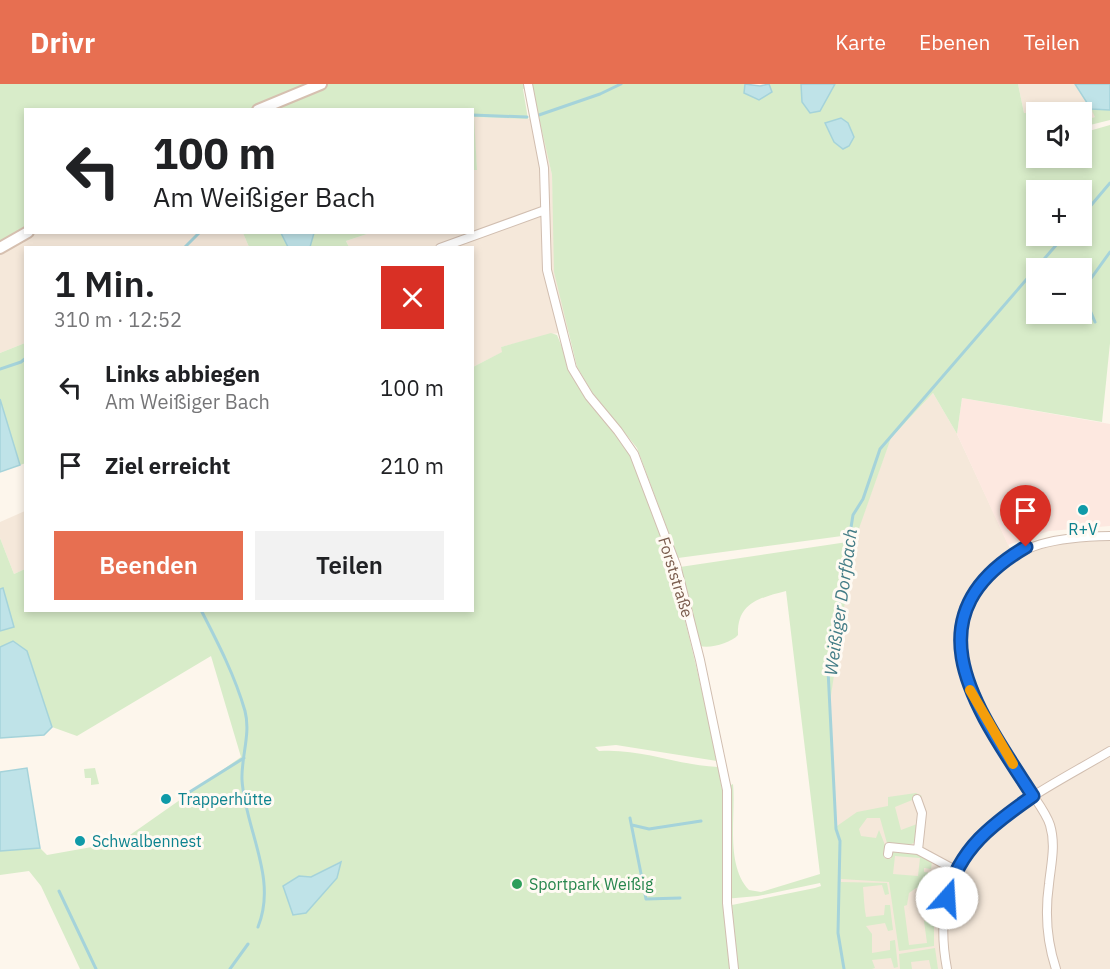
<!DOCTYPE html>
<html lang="de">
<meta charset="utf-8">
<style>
:root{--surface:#fff;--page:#f2f2f2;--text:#202124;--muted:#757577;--accent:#e76f51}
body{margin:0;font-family:"IBM Plex Sans",sans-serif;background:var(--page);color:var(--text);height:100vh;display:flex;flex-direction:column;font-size:22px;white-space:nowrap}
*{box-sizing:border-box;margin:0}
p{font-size:20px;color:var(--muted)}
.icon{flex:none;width:33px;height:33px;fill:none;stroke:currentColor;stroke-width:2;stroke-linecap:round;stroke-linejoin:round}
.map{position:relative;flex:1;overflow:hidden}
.drawer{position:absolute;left:24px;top:162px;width:450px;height:366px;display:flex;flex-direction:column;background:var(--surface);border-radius:0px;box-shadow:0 3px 9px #0003}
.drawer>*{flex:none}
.guide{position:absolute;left:24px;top:24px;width:450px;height:126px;border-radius:0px;box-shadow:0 3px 9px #0003;background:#fff;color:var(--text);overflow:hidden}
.tools{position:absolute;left:1026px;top:18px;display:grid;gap:12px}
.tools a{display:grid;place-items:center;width:66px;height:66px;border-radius:0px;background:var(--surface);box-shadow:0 3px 9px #0003;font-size:30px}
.pin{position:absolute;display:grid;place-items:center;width:51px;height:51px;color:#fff;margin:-62px -26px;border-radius:50% 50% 50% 0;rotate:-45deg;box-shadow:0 0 6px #0007}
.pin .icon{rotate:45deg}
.me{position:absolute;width:66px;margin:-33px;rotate:19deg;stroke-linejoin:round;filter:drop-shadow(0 0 4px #0008)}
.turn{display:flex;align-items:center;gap:21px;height:126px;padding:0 30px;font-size:27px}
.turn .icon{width:78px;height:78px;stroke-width:2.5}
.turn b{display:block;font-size:42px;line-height:51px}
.round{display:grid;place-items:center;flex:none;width:63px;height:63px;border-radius:0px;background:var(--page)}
.head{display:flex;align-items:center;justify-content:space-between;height:102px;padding:0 30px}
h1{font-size:36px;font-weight:600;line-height:45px}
.action{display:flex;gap:12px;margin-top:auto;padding:12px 30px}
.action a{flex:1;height:69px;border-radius:0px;background:var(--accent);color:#fff;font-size:24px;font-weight:600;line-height:69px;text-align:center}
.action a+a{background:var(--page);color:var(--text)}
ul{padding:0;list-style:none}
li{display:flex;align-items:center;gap:18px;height:78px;padding:0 30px}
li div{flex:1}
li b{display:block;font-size:22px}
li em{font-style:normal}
header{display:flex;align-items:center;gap:36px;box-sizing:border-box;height:84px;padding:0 30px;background:var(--accent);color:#fff}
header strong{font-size:28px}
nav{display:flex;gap:33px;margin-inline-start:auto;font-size:21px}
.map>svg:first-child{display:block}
</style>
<header>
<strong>Drivr</strong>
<nav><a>Karte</a><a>Ebenen</a><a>Teilen</a></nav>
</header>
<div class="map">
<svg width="1110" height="885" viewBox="0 0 1110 885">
<rect width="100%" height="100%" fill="#fdf6ec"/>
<path fill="#f5e8da" d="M 1018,0 L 1075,0 L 1096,33 L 1082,37 L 1082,28 L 1024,29 Z
M 473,33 L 540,35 L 552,91 L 554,137 L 569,248 L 551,250 L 501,263 L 503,268 L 473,283 L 472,164 L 349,163 L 346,157 L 370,149 L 472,148 L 473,86 L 477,85 Z
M 28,148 L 243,149 L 249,163 L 26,164 L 25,259 L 0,269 L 0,165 Z
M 933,309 L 957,350 L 1014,473 L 1058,460 L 1110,456 L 1110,885 L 851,885 L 840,795 L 830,618 L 837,556 L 854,457 L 886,367 L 891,354 Z
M 25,427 L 25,485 L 14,490 L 0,454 L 0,438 Z"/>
<path fill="#fde8e0" d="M 962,314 L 1110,340 L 1110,442 L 1049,447 L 1008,461 L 957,350 Z"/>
<path fill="#d8ecc9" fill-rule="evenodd" d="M 0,0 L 745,0 L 744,9 L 771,8 L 769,0 L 801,0 L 802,18 L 820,27 L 835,0 L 1018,0 L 1024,29 L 1037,28 L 1038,28 L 1036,74 L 1082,74 L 1082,49 L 1110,41 L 1110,259 L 1102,338 L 962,314 L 957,350 L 933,309 L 891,354 L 856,453 L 842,452 L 678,474 L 637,364 L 592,308 L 577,283 L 554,188 L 552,91 L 532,3 L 523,5 L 528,35 L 474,33 L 477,86 L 473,86 L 472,26 L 26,26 L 25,147 L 0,161 ZM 1036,106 L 1082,106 L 1082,152 L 1036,152 ZM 1036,184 L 1082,184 L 1082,230 L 1036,230 Z
M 1091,25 L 1110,26 L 1110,36 L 1082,43 L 1082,37 L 1095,33 Z
M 243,149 L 281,149 L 288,163 L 249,163 Z
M 314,149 L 370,149 L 346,157 L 349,163 L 310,164 Z
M 551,249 L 557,251 C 567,274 569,290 585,313 C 599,334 620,350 631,374 C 673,472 695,573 717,677 L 616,661 L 595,663 L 599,667 C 640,664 677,681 718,683 L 723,711 L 722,766 L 730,767 L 731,701 L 733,700 C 736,732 725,781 749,806 L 761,808 L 820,790 L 786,507 C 759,514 737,519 738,551 C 731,559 710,565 700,562 L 680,483 L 854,457 L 830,618 L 837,742 L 857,728 L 888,722 L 888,713 L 916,709 L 922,712 L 895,723 L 901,746 L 917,740 L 916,736 L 920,734 L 916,758 L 909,761 L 887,759 L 880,734 L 867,734 L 859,745 L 861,752 L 876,754 L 879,746 L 885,761 L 884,774 L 891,775 L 892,766 L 915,769 L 932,778 L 931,785 L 924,784 L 924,788 L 931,789 L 930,800 L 942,799 L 939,808 L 916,804 L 909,809 L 907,821 L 904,822 L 909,861 L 927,859 L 924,837 L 934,837 L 934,862 L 899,867 L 889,798 L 841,795 L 841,798 L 887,799 L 889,810 L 885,811 L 882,801 L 863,803 C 864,813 864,823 866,833 L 884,831 L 885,821 L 890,821 L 893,846 L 888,847 L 885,839 L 866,842 L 872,850 L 872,869 L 890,866 L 890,857 L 895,856 L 898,883 L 894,884 L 891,874 L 872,876 L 875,884 L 872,885 L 737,885 L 732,821 L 815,804 L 821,802 L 820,799 L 758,812 L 724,815 L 730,885 L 80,885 L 41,802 L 29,787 L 0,791 L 0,767 L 40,764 L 47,771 L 120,758 L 241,673 L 211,572 L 77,652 L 52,643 L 27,567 L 13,558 L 0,563 L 0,454 L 14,490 L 25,485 L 26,526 L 472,526 L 473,283 L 502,268 L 501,263 ZM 895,772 L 920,774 L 918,792 L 893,790 ZM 340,778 L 337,794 L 306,829 L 289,821 L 289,813 L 283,802 L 299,792 L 311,793 Z
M 25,259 L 26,379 L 20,381 L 0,315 L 0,269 Z
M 95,684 L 99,700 L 91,701 L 91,694 L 85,694 L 84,685 Z
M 919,812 L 927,814 L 925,828 L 935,831 L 935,835 L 924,835 L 922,820 L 917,820 Z
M 935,864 L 938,885 L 931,885 L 929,876 L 911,878 L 912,885 L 900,885 L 899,870 Z"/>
<path fill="#bfe3e8" stroke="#a5d3da" stroke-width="1.5" d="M 745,0 L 760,2 L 769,0 L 772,8 L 759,16 L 744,9 Z
M 801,0 L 835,0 L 820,27 L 810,29 L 802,18 Z
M 1075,0 L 1110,0 L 1110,26 L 1091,25 Z
M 841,34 L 848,39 L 854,53 L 849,62 L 843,65 L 834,58 L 825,39 Z
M 281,149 L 314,149 L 310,163 L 288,163 Z
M 0,315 L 20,381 L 0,388 Z
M 3,504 L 14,543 L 0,547 L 0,505 Z
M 13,557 L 27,567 L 52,643 L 44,651 L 0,654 L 0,563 Z
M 27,684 L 40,764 L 0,767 L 0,688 Z
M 341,778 L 337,794 L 306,829 L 293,831 L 283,802 L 299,792 L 311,793 Z"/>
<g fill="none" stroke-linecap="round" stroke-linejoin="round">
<path stroke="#a5d3da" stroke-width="3" d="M 472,31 L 527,33
M 539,31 L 600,10 L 621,0
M 1082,132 L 1110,99
M 184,164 L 200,148
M 1095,238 L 1082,207 L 1110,168
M 0,285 L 21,278 L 26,274
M 201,526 C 218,559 235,592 245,627 C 251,650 241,673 242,696 C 245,745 278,794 258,843
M 188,709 L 244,674
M 630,734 L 646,815 L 680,814
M 632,741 L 649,745 L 701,737
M 59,807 L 96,885
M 230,885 L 248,860
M 844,885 L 838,849 L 840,757 L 836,745 L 828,586 L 853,431 L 863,415 L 880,365 L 1064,152"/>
<g stroke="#d1beb0" stroke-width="10">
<path id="street" d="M 528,0 L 544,84 L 547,186 L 572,284 L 589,312 L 618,347 L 634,370 L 676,481 L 700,576 L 727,706 L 727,819 L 734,885
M 440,164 L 545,126
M 917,715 L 922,729 L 918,766
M 888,770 L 889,763 L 918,766 L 957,787
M 947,885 C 923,758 1019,721 1110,667
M 1056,885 C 1047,858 1045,828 1049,800 C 1051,780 1056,761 1050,741 C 1046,728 1034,714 1027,702 C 990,644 926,565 983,497 C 1016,458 1061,453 1110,452"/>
</g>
<g stroke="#d6c0b0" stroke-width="14">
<path id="secondary" d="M 258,26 L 321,0
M 0,164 L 28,148"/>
</g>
<use href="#street" stroke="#fff" stroke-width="8"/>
<use href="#secondary" stroke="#fff" stroke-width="10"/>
</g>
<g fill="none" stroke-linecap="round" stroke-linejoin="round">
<g stroke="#114b97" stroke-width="15">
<path id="route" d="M 947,814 C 958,765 994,739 1033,712 C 979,628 905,533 1026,463"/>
</g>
<use href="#route" stroke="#1a73e8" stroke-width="10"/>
<path stroke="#f59e0b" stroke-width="10" d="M 970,606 L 1013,680"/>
</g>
<g fill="#0f9aa8" stroke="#fffaf3" stroke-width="2">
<circle cx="1083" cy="426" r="6"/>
<circle cx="166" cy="715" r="6"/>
<circle cx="80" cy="757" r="6"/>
</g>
<circle fill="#2e9e5b" stroke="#fffaf3" stroke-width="2" cx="517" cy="800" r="6"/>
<g text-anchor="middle" stroke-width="6" stroke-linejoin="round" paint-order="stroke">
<g font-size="16" fill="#0d838f" stroke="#fffaf3" text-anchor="start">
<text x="1083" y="451" text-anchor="middle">R+V</text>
<text x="178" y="721">Trapperhütte</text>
<text x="92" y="763">Schwalbennest</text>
</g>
<g font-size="16" fill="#7a5c4d" stroke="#fffaf3">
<text transform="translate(676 493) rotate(73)" y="6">Forststraße</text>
</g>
<g font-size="16" fill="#27864d" stroke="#fffaf3" text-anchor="start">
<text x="529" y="806">Sportpark Weißig</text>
</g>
<g font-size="18" font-style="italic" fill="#437c86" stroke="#fffaf3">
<text transform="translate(841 518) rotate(-82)" y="6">Weißiger Dorfbach</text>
</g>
</g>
</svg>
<div class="tools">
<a><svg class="icon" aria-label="sound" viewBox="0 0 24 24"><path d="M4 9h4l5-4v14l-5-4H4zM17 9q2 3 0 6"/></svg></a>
<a>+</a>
<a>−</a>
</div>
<div class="pin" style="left:1026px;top:463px;background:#d93025"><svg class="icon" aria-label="arrive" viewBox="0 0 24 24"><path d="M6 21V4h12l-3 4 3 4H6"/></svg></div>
<svg class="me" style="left:947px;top:814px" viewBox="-20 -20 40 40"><circle r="19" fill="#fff"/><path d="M0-13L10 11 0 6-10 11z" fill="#1a73e8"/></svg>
<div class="guide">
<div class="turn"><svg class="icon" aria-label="left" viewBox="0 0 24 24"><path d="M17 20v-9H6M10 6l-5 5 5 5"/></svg><div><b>100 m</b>Am Weißiger Bach</div></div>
</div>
<section class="drawer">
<div class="head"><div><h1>1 Min.</h1><p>310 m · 12:52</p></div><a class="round" style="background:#d93025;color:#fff"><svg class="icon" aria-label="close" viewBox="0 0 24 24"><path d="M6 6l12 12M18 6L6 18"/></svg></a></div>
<ul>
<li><svg class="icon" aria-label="left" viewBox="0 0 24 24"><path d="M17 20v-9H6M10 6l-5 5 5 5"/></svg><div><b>Links abbiegen</b><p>Am Weißiger Bach</p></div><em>100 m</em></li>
<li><svg class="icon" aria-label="arrive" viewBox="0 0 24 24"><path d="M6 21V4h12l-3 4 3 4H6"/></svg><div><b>Ziel erreicht</b></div><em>210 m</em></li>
</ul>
<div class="action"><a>Beenden</a><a>Teilen</a></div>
</section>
</div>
